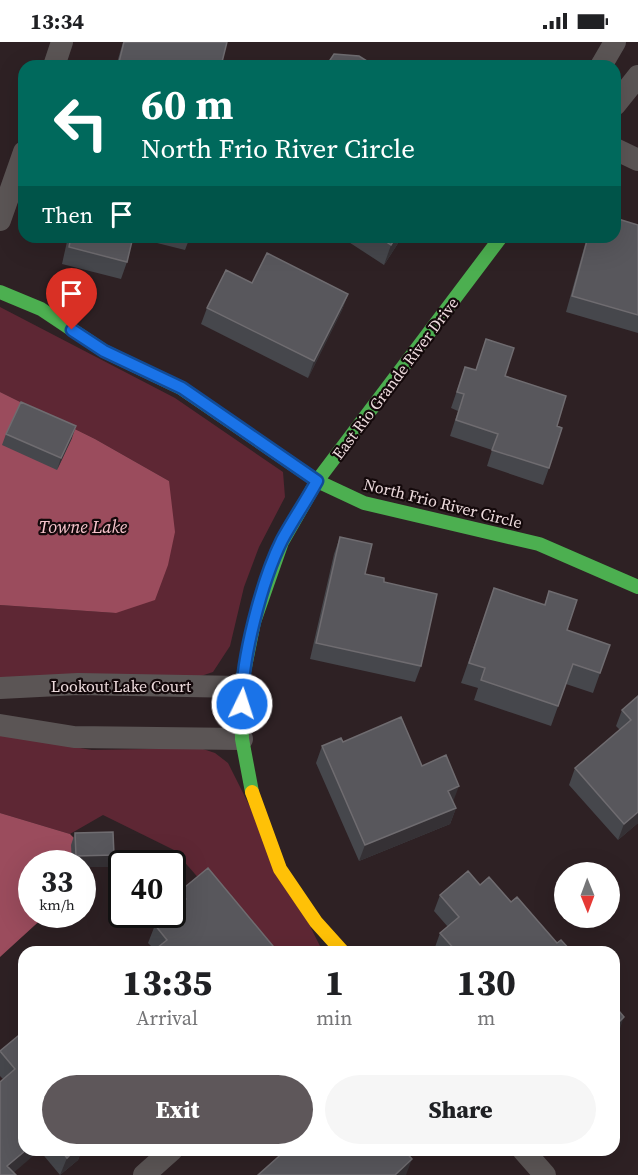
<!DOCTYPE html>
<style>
:root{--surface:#fff;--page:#f6f6f6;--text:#202124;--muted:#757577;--accent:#5e575a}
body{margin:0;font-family:"Source Serif 4",serif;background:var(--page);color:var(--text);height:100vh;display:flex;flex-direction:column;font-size:22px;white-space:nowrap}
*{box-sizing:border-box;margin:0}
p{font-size:20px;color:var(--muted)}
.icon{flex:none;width:33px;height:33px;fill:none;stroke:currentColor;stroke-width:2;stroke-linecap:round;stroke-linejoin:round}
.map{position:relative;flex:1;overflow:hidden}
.drawer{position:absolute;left:18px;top:904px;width:602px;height:210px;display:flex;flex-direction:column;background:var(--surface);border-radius:18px;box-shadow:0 6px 24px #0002}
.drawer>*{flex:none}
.guide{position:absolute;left:18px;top:18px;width:603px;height:183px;border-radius:18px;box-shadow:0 6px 24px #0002;background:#00695c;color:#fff;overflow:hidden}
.needle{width:39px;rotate:179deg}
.fabs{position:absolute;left:554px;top:820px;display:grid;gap:12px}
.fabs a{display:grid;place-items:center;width:66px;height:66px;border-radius:50%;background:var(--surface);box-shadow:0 6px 24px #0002;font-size:30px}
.speed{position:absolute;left:18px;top:808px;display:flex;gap:12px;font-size:30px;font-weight:700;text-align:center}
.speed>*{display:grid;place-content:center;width:78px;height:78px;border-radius:50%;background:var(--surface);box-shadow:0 6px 24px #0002;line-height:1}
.speed small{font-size:15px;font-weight:400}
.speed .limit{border:3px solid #111;border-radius:9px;background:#fff;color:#111}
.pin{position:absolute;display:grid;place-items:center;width:51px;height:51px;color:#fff;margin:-62px -26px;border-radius:50% 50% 50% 0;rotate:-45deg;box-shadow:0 0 6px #0007}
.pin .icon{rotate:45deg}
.me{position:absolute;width:66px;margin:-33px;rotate:4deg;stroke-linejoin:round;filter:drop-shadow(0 0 4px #0008)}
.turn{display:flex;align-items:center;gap:21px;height:126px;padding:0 24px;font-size:27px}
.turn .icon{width:78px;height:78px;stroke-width:2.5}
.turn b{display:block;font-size:42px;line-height:51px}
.then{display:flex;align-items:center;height:57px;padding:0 24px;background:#0003;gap:12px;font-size:22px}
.eta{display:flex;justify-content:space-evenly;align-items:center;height:102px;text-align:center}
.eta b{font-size:36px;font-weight:800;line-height:42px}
.primary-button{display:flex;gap:12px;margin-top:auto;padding:12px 24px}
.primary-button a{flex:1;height:69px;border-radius:36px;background:var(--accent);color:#fff;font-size:24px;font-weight:800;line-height:69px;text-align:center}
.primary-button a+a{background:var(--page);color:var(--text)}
.status{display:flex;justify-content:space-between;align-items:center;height:42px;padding:0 30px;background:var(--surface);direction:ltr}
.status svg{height:16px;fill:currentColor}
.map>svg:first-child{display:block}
</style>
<div class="status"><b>13:34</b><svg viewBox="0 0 49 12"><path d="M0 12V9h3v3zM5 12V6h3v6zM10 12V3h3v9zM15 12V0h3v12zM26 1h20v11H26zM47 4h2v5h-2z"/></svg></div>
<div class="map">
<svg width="638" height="1133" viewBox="0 0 638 1133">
<rect width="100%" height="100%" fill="#2e2124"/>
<path fill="#5e2734" d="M 0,265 L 175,356 L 283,430 L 285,455 L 259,505 L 244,545 L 230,604 L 213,630 L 192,637 L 0,638 L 0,563 L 116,571 L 169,439 L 95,397 L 0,350 Z
M 0,693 L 92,708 L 200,706 L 215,711 L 228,721 L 323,910 L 263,910 L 174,808 L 103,773 L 70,792 L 0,771 Z"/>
<path fill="#9b4c5d" d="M 0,350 L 95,397 L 169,439 L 175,490 L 168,523 L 155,558 L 116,571 L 0,563 Z
M 0,771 L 70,792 L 79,801 L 80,822 L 32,822 L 32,873 L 46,873 L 0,915 Z"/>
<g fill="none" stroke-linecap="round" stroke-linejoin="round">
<path stroke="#5b5555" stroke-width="22" d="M 54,24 L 62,0
M 601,24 L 615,0
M 615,63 L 638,34
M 615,107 L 638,118
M 0,178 L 24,110
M 0,646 L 78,642 L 241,645
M 0,683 L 74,695 L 242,697
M 523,1108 L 545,1133
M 144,1133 L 172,1108"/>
<path stroke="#4caf50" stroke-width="14" d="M 0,250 L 41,267 L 104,309 L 181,346 L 317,439 L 364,461 L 539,502 L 638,545
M 252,750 L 242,697 L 241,645 L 254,580 L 282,500 L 317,439 L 501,195"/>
<path stroke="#ffc107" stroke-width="14" d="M 252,750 L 280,827 L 316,880 L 343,910"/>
</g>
<path fill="#46474c" d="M 123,0 L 227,0 L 221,24 L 116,24 Z
M 638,183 L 638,291 L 566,270 L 587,195 L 615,195 Z
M 68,195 L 190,195 L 185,208 L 133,195 L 127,220 L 121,237 L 62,222 Z
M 341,195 L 402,195 L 384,223 Z
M 348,252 L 342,268 L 308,336 L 201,282 L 207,266 Z
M 486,297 L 505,334 L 557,384 L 549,426 L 543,443 L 487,424 L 492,408 L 450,394 L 458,369 L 451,366 L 465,325 L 476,328 Z
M 6,392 L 72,396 L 57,428 L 2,403 Z
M 340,495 L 365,532 L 421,624 L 415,640 L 310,617 L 334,512 Z
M 494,546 L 544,563 L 549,549 L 567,588 L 610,603 L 593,651 L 566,642 L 551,684 L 474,658 L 478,646 L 461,641 Z
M 638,654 L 638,781 L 618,798 L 569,743 L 575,726 L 620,688 L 616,684 L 622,668 Z
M 343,700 L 422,724 L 453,760 L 456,766 L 450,782 L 359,819 L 316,721 L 322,704 Z
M 75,791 L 110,825 L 82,822 L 72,822 L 71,803 Z
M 480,843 L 511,860 L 557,901 L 572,910 L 437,910 L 434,908 L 440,891 L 448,885 L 434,869 L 440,853 Z
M 179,850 L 278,910 L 155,908 L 148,901 L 155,883 L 174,868 L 173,867 Z
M 24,989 L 24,1108 L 82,1108 L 78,1118 L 60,1133 L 40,1109 L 0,1133 L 3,1037 L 0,1034 L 0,1009 Z
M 275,1108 L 413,1108 L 408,1113 L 280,1114 Z"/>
<path fill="#353135" d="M 396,195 L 402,195 L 384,223 L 391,203 Z
M 348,252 L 342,268 L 308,336 L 314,319 Z
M 76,384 L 72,396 L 57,428 L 61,416 Z
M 459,744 L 453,760 L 448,749 Z
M 456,766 L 450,782 L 359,819 L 365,803 Z
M 638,770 L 638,781 L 618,798 L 624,782 Z
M 114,813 L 110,825 L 82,825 L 82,822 L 73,822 L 76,814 Z
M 624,975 L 618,992 L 614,996 L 614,985 Z
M 26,1108 L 40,1108 L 11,1133 L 7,1124 Z
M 75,1108 L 82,1108 L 78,1118 L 60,1133 L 67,1116 Z
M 401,1108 L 413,1108 L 395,1124 Z
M 412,1117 L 406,1133 L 395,1133 Z"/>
<path fill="#58575c" stroke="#6f6c70" stroke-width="1.5" d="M 124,0 L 227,0 L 221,24 L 118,24 Z
M 334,12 L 359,14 L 375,24 L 326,24 Z
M 615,176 L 638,183 L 638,273 L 572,254 L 588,195 L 615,195 Z
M 71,195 L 133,195 L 127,220 L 69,205 Z
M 379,195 L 396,195 L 391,203 Z
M 267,211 L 348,252 L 314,319 L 207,266 L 226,228 L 252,241 Z
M 486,297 L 514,306 L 505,334 L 566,354 L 557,384 L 562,386 L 549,426 L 492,408 L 498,392 L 456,378 L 464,352 L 457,350 L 465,325 L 476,328 Z
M 21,360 L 76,384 L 61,416 L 6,392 Z
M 340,495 L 372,502 L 365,532 L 384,536 L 384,540 L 437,552 L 421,624 L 316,601 Z
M 494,546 L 545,563 L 549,549 L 577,558 L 567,588 L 610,603 L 600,631 L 573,622 L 558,664 L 481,638 L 485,626 L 469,621 Z
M 638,654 L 638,770 L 624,782 L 575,726 L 631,678 L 622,668 Z
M 401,675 L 422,724 L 446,713 L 459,744 L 448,749 L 456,766 L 365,803 L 322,704 L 341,696 L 343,700 Z
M 113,790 L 114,813 L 76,814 L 75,791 Z
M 208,826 L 278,910 L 152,910 L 167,898 L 155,883 L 167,873 L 172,873 L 172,869 L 186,857 L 179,850 Z
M 468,829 L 480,843 L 489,835 L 511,860 L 517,855 L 557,901 L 561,898 L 572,910 L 457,910 L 440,891 L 459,875 L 440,853 Z
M 614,963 L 624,975 L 614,985 Z
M 24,989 L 24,1108 L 26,1108 L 7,1124 L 16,1133 L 0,1133 L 0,1040 L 15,1027 L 0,1009 Z
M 61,1108 L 75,1108 L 67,1116 Z
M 286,1108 L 404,1108 L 412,1117 L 395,1133 L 258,1133 Z"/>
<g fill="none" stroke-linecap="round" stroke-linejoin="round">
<g stroke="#114b97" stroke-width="15">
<path id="route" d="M 72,288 L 104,309 L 182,346 L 317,439 C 306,459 293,478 282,498 C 262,538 241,618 242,662"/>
</g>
<use href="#route" stroke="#1a73e8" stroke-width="10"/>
</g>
<g text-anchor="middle" stroke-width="4.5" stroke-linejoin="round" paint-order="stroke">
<g font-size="16" fill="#eddbdd" stroke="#14090b">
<text transform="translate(395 336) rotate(-53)" y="6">East Rio Grande River Drive</text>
<text transform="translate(443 461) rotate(14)" y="6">North Frio River Circle</text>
<text x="121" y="650">Lookout Lake Court</text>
</g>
<g font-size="18" font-style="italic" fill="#f7c5cd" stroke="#14090b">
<text x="83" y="491">Towne Lake</text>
</g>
</g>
</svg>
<div class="fabs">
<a><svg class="needle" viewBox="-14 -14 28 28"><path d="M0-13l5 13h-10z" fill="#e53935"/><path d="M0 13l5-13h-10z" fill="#757577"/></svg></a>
</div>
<div class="speed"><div>33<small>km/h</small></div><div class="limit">40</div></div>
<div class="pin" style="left:72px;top:288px;background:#d93025"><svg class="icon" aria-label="arrive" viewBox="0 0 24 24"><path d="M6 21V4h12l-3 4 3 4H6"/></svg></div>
<svg class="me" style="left:242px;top:662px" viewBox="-20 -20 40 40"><circle r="17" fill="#1a73e8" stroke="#fff" stroke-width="3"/><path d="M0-11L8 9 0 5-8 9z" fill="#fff"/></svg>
<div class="guide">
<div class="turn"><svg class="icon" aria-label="left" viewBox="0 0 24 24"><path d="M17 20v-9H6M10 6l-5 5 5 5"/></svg><div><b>60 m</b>North Frio River Circle</div></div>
<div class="then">Then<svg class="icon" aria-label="arrive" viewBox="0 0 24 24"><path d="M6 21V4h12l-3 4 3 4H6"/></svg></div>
</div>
<section class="drawer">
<div class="eta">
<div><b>13:35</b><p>Arrival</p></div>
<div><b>1</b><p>min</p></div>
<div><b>130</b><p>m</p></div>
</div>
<div class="primary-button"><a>Exit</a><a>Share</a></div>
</section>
</div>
